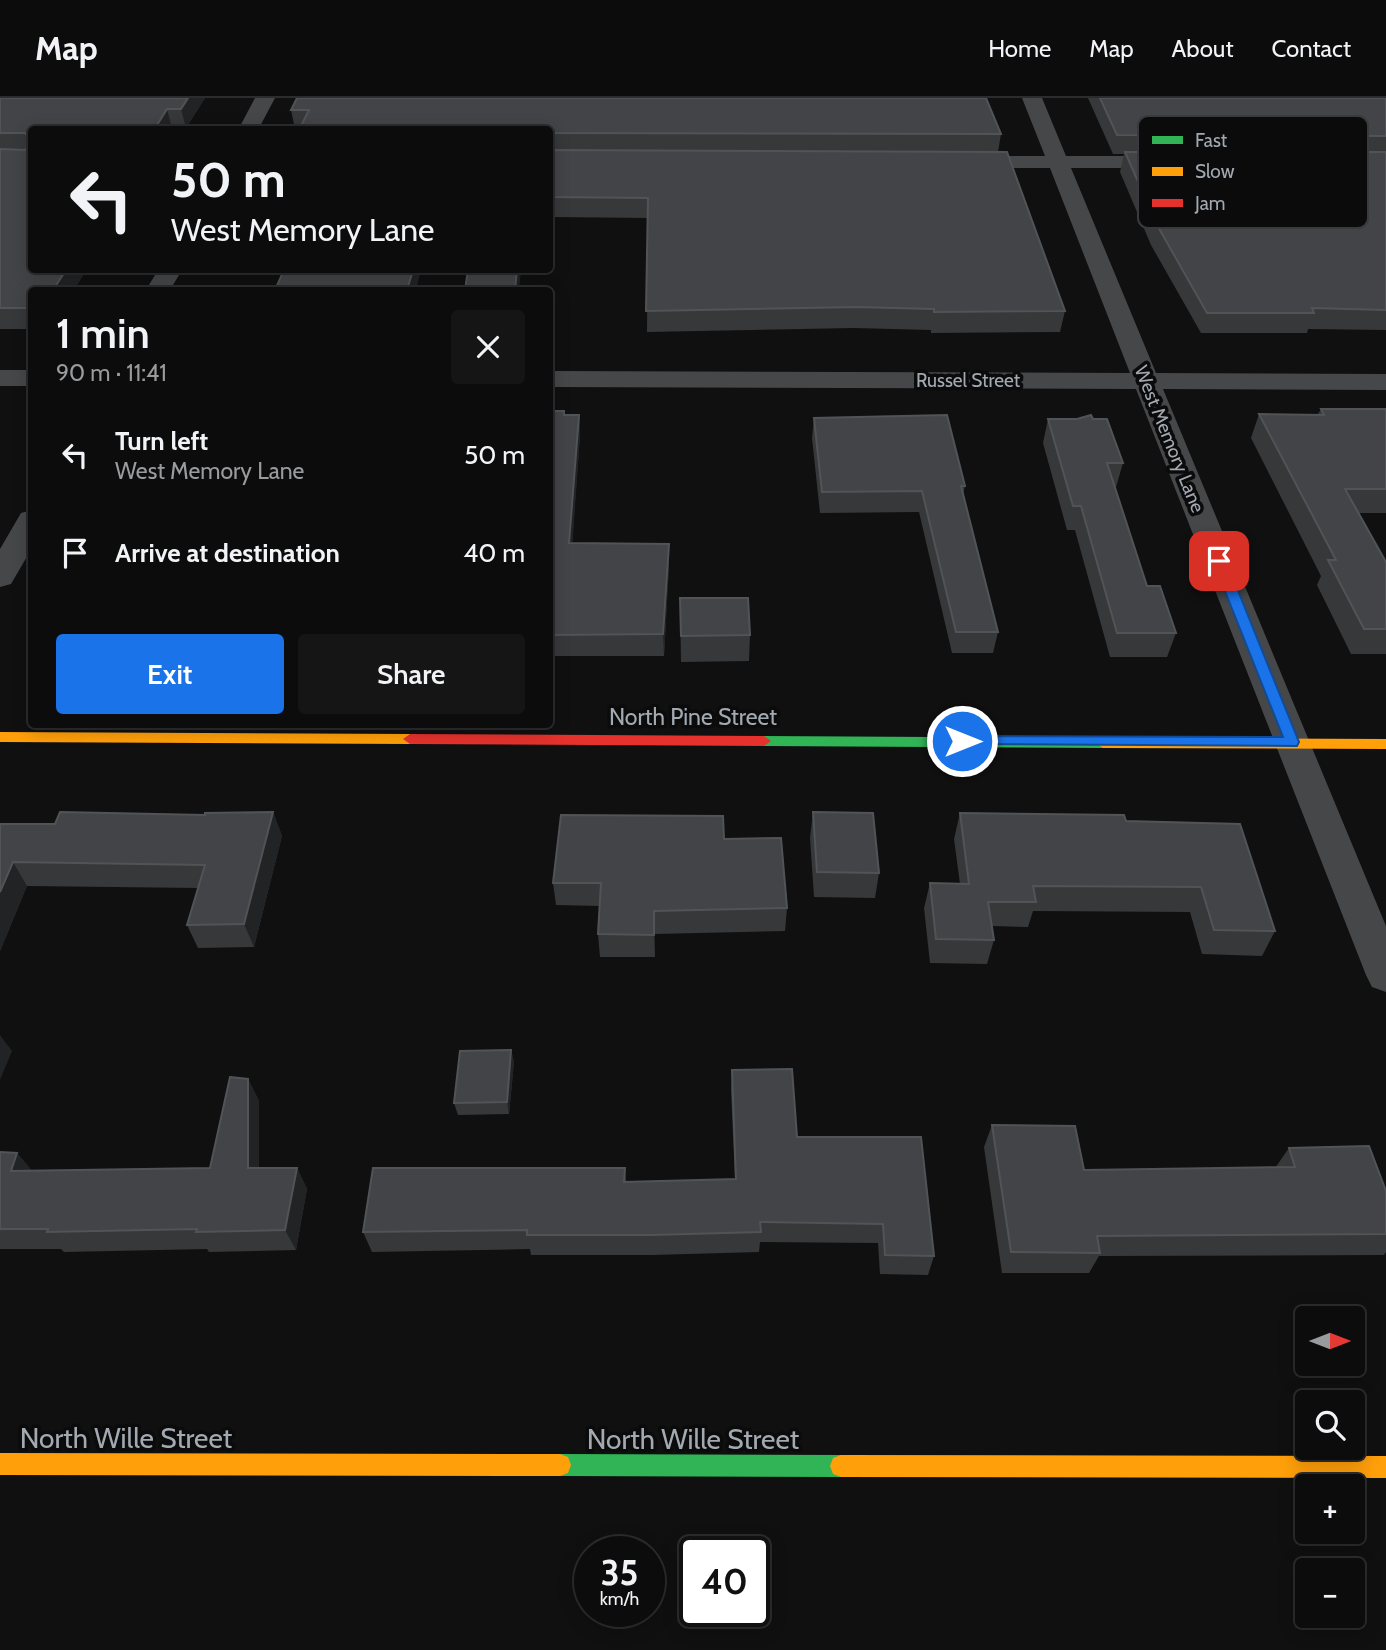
<!DOCTYPE html>
<meta charset="utf-8">
<style>
:root{--surface:#0c0c0d;--page:#151516;--text:#f1f3f6;--muted:#9a9b9d;--line:#2c2c2e;--accent:#1a73e8}
body{margin:0;font-family:Cabin,sans-serif;background:var(--page);color:var(--text);height:100vh;display:flex;flex-direction:column;font-size:26px;white-space:nowrap}
*{box-sizing:border-box;margin:0}
p{font-size:23px;color:var(--muted)}
.icon{flex:none;width:38px;height:38px;fill:none;stroke:currentColor;stroke-width:2;stroke-linecap:round;stroke-linejoin:round}
.map{position:relative;flex:1;overflow:hidden}
.side{position:absolute;left:28px;top:189px;width:525px;height:441px;display:flex;flex-direction:column;background:var(--surface);border-radius:7px;box-shadow:0 4px 18px #0003,0 0 0 2px var(--line)}
.side>*{flex:none}
.hud{position:absolute;left:28px;top:28px;width:525px;height:147px;border-radius:7px;box-shadow:0 4px 18px #0003,0 0 0 2px var(--line);background:#0c0c0d;color:var(--text);overflow:hidden}
.needle{width:46px;rotate:90deg}
.tools{position:absolute;left:1295px;top:1208px;display:grid;gap:14px}
.tools a{display:grid;place-items:center;width:70px;height:70px;border-radius:7px;background:var(--surface);box-shadow:0 4px 18px #0003,0 0 0 2px var(--line);font-size:35px}
.speed{position:absolute;left:574px;top:1438px;display:flex;gap:14px;font-size:35px;font-weight:700;text-align:center}
.speed>*{display:grid;place-content:center;width:91px;height:91px;border-radius:50%;background:var(--surface);box-shadow:0 4px 18px #0003,0 0 0 2px var(--line);line-height:1}
.speed small{font-size:18px;font-weight:400}
.speed .limit{border:4px solid #111;border-radius:10px;background:#fff;color:#111}
.pin{position:absolute;display:grid;place-items:center;width:60px;height:60px;color:#fff;margin:-30px;border-radius:14px;box-shadow:0 4px 10px #0006}
.me{position:absolute;width:77px;margin:-38px;rotate:90deg;stroke-linejoin:round;filter:drop-shadow(0 0 5px #0008)}
.turn{display:flex;align-items:center;gap:24px;height:147px;padding:0 28px;font-size:32px}
.turn .icon{width:91px;height:91px;stroke-width:2.5}
.turn b{display:block;font-size:49px;line-height:60px}
.round{display:grid;place-items:center;flex:none;width:74px;height:74px;border-radius:7px;background:var(--page)}
.headline{display:flex;align-items:center;justify-content:space-between;height:119px;padding:0 28px}
h1{font-size:42px;font-weight:600;line-height:52px}
.button{display:flex;gap:14px;margin-top:auto;padding:14px 28px}
.button a{flex:1;height:80px;border-radius:7px;background:var(--accent);color:#fff;font-size:28px;font-weight:600;line-height:80px;text-align:center}
.button a+a{background:var(--page);color:var(--text)}
ul{padding:0;list-style:none}
li{display:flex;align-items:center;gap:21px;height:98px;padding:0 28px}
li div{flex:1}
li b{display:block;font-size:26px}
li em{font-style:normal}
header{display:flex;align-items:center;gap:42px;box-sizing:border-box;height:98px;padding:0 35px;background:var(--surface);border-bottom:2px solid var(--line)}
header strong{font-size:33px}
nav{display:flex;gap:38px;margin-inline-start:auto;font-size:24px}
.map>svg:first-child{display:block}
</style>
<header>
<strong>Map</strong>
<nav><a>Home</a><a>Map</a><a>About</a><a>Contact</a></nav>
</header>
<div class="map">
<svg width="1386" height="1552" viewBox="0 0 1386 1552">
<rect width="100%" height="100%" fill="#101011"/>
<g fill="none" stroke-linecap="round" stroke-linejoin="round">
<path fill="#454749" fill-rule="evenodd" d="M 255,0 L 275,0 L 258,32 L 238,32 Z
M 1022,0 L 1042,0 L 1066,58 L 1174,58 L 1181,60 L 1185,64 L 1181,68 L 1174,70 L 1071,70 L 1156,275 L 1386,276 L 1386,292 L 1163,291 L 1386,828 L 1386,894 L 1372,889 L 1366,877 L 1136,291 L 550,289 L 550,273 L 1130,275 L 1050,70 L 958,70 L 951,68 L 947,64 L 951,60 L 958,58 L 1045,58 Z
M 158,172 L 182,172 L 170,192 L 146,192 Z
M 0,272 L 32,272 L 32,288 L 0,288 Z
M 32,412 L 32,450 L 11,486 L 0,489 L 0,451 L 21,415 Z"/>
<path fill="#30b455" fill-rule="evenodd" d="M 764,638 L 1103,640 L 1110,645 L 1103,650 L 764,648 L 757,643 Z
M 560,1356 L 841,1357 L 849,1360 L 852,1368 L 849,1376 L 841,1379 L 560,1378 L 552,1375 L 549,1367 L 552,1359 Z"/>
<path fill="#ff9f0a" fill-rule="evenodd" d="M 0,634 L 410,636 L 417,641 L 410,646 L 0,644 Z
M 1103,640 L 1386,641 L 1386,651 L 1103,650 L 1096,645 Z
M 0,1355 L 560,1356 L 568,1359 L 571,1367 L 568,1375 L 560,1378 L 0,1377 Z
M 841,1357 L 1386,1358 L 1386,1380 L 841,1379 L 833,1376 L 830,1368 L 833,1360 Z"/>
<path fill="#e5322d" fill-rule="evenodd" d="M 410,636 L 764,638 L 771,643 L 764,648 L 410,646 L 403,641 Z"/>
</g>
<path fill="#36383a" d="M 0,0 L 205,0 L 186,30 L 172,30 L 171,32 L 32,32 L 32,172 L 86,172 L 74,192 L 32,192 L 32,231 L 0,231 Z
M 1088,0 L 1386,0 L 1386,232 L 1308,231 L 1307,235 L 1201,235 L 1151,147 L 1120,74 L 1124,56 L 1113,56 Z
M 291,12 L 1001,36 L 998,54 L 1065,213 L 1060,234 L 931,235 L 931,232 L 854,230 L 647,234 L 648,120 L 550,119 L 550,32 L 295,31 Z
M 1321,311 L 1386,311 L 1386,415 L 1359,415 L 1386,464 L 1386,556 L 1351,556 L 1317,487 L 1321,478 L 1251,340 L 1259,316 L 1318,316 Z
M 550,313 L 565,317 L 579,317 L 580,337 L 572,446 L 669,446 L 669,467 L 664,558 L 550,558 Z
M 814,320 L 965,388 L 963,397 L 998,534 L 993,555 L 952,555 L 919,414 L 820,415 L 812,340 Z
M 1048,321 L 1093,321 L 1123,365 L 1116,389 L 1115,389 L 1147,488 L 1176,535 L 1167,559 L 1110,559 L 1075,432 L 1067,432 L 1043,345 Z
M 680,500 L 750,537 L 749,563 L 681,564 Z
M 273,714 L 282,738 L 254,849 L 198,850 L 187,827 L 198,790 L 27,788 L 0,853 L 0,726 L 55,726 L 205,717 Z
M 813,714 L 879,775 L 875,800 L 814,799 L 810,740 Z
M 960,715 L 1126,723 L 1275,833 L 1262,858 L 1202,856 L 1190,814 L 1033,813 L 1028,829 L 992,828 L 994,842 L 987,866 L 930,865 L 924,810 L 930,785 L 960,786 L 954,741 Z
M 724,741 L 787,810 L 785,833 L 655,836 L 655,859 L 600,859 L 598,836 L 600,808 L 556,807 L 553,785 Z
M 511,952 L 514,964 L 509,1016 L 458,1017 L 454,1005 Z
M 732,972 L 797,1039 L 934,1158 L 928,1177 L 880,1176 L 878,1145 L 760,1144 L 759,1154 L 652,1157 L 531,1157 L 530,1151 L 372,1154 L 363,1134 L 625,1070 L 626,1084 L 735,1081 L 731,993 Z
M 248,981 L 259,1003 L 259,1070 L 297,1070 L 307,1091 L 296,1152 L 209,1154 L 207,1151 L 64,1154 L 61,1151 L 0,1151 L 0,1054 L 17,1055 L 32,1073 L 210,1070 Z
M 992,1027 L 1084,1072 L 1275,1070 L 1289,1050 L 1386,1093 L 1386,1154 L 1384,1157 L 1099,1158 L 1089,1175 L 1002,1175 L 984,1049 Z"/>
<path fill="#222324" d="M 188,0 L 205,0 L 186,30 L 181,11 Z
M 167,11 L 172,30 L 171,32 L 154,32 Z
M 66,172 L 86,172 L 74,192 L 53,192 Z
M 413,172 L 421,172 L 416,192 L 407,192 Z
M 517,172 L 521,172 L 519,192 L 515,192 Z
M 579,317 L 580,337 L 571,467 L 569,445 Z
M 669,446 L 669,467 L 664,558 L 663,536 Z
M 273,714 L 282,738 L 254,849 L 244,826 Z
M 13,764 L 27,788 L 0,853 L 0,794 Z
M 654,813 L 655,836 L 655,859 L 654,837 Z
M 0,937 L 12,953 L 0,982 Z
M 511,952 L 514,964 L 509,1016 L 507,1004 Z
M 248,981 L 259,1003 L 259,1091 L 248,1070 Z
M 17,1055 L 35,1076 L 11,1073 Z
M 297,1070 L 307,1091 L 296,1152 L 285,1132 Z"/>
<path fill="#424447" stroke="#515457" stroke-width="2" d="M 0,0 L 188,0 L 181,11 L 167,11 L 154,32 L 32,32 L 32,172 L 66,172 L 53,192 L 32,192 L 32,210 L 0,210 L 0,51 L 25,52 L 28,49 L 28,38 L 25,35 L 0,35 Z
M 297,0 L 986,0 L 1001,36 L 550,35 L 550,32 L 299,32 L 309,12 L 291,12 Z
M 1100,0 L 1386,0 L 1386,38 L 1117,37 Z
M 550,52 L 1007,54 L 1065,213 L 934,214 L 934,211 L 856,209 L 646,213 L 648,100 L 550,99 Z
M 1125,54 L 1386,54 L 1386,212 L 1312,210 L 1314,215 L 1207,215 L 1157,127 Z
M 284,172 L 413,172 L 407,192 L 275,192 Z
M 468,172 L 517,172 L 515,192 L 465,192 Z
M 1321,311 L 1386,311 L 1386,391 L 1345,391 L 1386,464 L 1386,531 L 1364,531 L 1328,462 L 1336,462 L 1259,316 L 1324,317 Z
M 550,313 L 564,313 L 564,317 L 579,317 L 569,445 L 669,446 L 663,536 L 550,537 Z
M 947,317 L 965,388 L 961,388 L 998,534 L 956,534 L 922,393 L 822,394 L 814,320 Z
M 1091,317 L 1093,321 L 1107,321 L 1123,365 L 1107,365 L 1147,488 L 1160,488 L 1176,535 L 1117,535 L 1081,408 L 1073,408 L 1048,321 L 1077,321 Z
M 680,500 L 748,500 L 750,537 L 681,538 Z
M 60,714 L 205,717 L 205,715 L 273,714 L 244,826 L 187,827 L 205,767 L 13,764 L 0,794 L 0,726 L 55,726 Z
M 813,714 L 873,715 L 879,775 L 817,774 Z
M 960,715 L 1124,717 L 1126,723 L 1240,726 L 1275,833 L 1214,832 L 1201,789 L 1033,788 L 1036,804 L 988,804 L 994,842 L 936,841 L 930,785 L 969,786 Z
M 561,717 L 723,718 L 724,741 L 781,740 L 787,810 L 654,813 L 654,837 L 598,836 L 601,785 L 553,785 Z
M 511,952 L 507,1004 L 454,1005 L 460,953 Z
M 792,971 L 797,1039 L 921,1039 L 934,1158 L 885,1157 L 883,1126 L 760,1124 L 761,1134 L 651,1137 L 527,1137 L 527,1132 L 363,1134 L 373,1070 L 625,1070 L 624,1084 L 736,1081 L 732,972 Z
M 230,979 L 248,981 L 248,1070 L 297,1070 L 285,1132 L 196,1134 L 197,1131 L 47,1134 L 48,1131 L 0,1131 L 0,1054 L 17,1055 L 11,1073 L 210,1070 Z
M 992,1027 L 1075,1028 L 1084,1072 L 1295,1069 L 1289,1050 L 1369,1048 L 1386,1093 L 1386,1136 L 1097,1138 L 1100,1155 L 1011,1154 Z"/>
<path fill="#1a73e8" stroke="#114b97" stroke-width="2" d="M 1219,459 L 1226,463 L 1299,644 L 1297,648 L 957,646 L 955,643 L 962,638 L 1283,639 L 1213,463 Z"/>
<g text-anchor="middle" stroke-width="7" stroke-linejoin="round" paint-order="stroke">
<g font-size="19" fill="#a2a9b1" stroke="#0b0b0c">
<text x="968" y="289">Russel Street</text>
<text transform="translate(1170 341) rotate(68)" y="7">West Memory Lane</text>
</g>
<g font-size="23" fill="#a2a9b1" stroke="#0b0b0c">
<text x="693" y="627">North Pine Street</text>
</g>
<g font-size="28" fill="#a2a9b1" stroke="#0b0b0c">
<text x="126" y="1350">North Wille Street</text>
<text x="693" y="1351">North Wille Street</text>
</g>
</g>
<rect x="1138" y="18" width="230" height="112" rx="10" fill="#0b0b0c" stroke="#383a3e" stroke-width="2"/>
<rect x="1152" y="38" width="31" height="8" fill="#30b455"/>
<rect x="1152" y="69" width="31" height="9" fill="#ff9f0a"/>
<rect x="1152" y="101" width="31" height="8" fill="#e5322d"/>
<g font-size="19" fill="#a2a9b1">
<text x="1195" y="49">Fast</text>
<text x="1195" y="80">Slow</text>
<text x="1195" y="112">Jam</text>
</g>
</svg>
<div class="tools">
<a><svg class="needle" viewBox="-14 -14 28 28"><path d="M0-13l5 13h-10z" fill="#e53935"/><path d="M0 13l5-13h-10z" fill="#9a9b9d"/></svg></a>
<a><svg class="icon" aria-label="search" viewBox="0 0 24 24"><circle cx="10" cy="10" r="6"/><path d="M15 15l6 6"/></svg></a>
<a>+</a>
<a>−</a>
</div>
<div class="speed"><div>35<small>km/h</small></div><div class="limit">40</div></div>
<div class="pin" style="left:1219px;top:463px;background:#d93025"><svg class="icon" aria-label="arrive" viewBox="0 0 24 24"><path d="M6 21V4h12l-3 4 3 4H6"/></svg></div>
<svg class="me" style="left:962px;top:643px" viewBox="-20 -20 40 40"><circle r="17" fill="#1a73e8" stroke="#fff" stroke-width="3"/><path d="M0-11L8 9 0 5-8 9z" fill="#fff"/></svg>
<div class="hud">
<div class="turn"><svg class="icon" aria-label="left" viewBox="0 0 24 24"><path d="M17 20v-9H6M10 6l-5 5 5 5"/></svg><div><b>50 m</b>West Memory Lane</div></div>
</div>
<section class="side">
<div class="headline"><div><h1>1 min</h1><p>90 m · 11:41</p></div><a class="round"><svg class="icon" aria-label="close" viewBox="0 0 24 24"><path d="M6 6l12 12M18 6L6 18"/></svg></a></div>
<ul>
<li><svg class="icon" aria-label="left" viewBox="0 0 24 24"><path d="M17 20v-9H6M10 6l-5 5 5 5"/></svg><div><b>Turn left</b><p>West Memory Lane</p></div><em>50 m</em></li>
<li><svg class="icon" aria-label="arrive" viewBox="0 0 24 24"><path d="M6 21V4h12l-3 4 3 4H6"/></svg><div><b>Arrive at destination</b></div><em>40 m</em></li>
</ul>
<div class="button"><a>Exit</a><a>Share</a></div>
</section>
</div>
